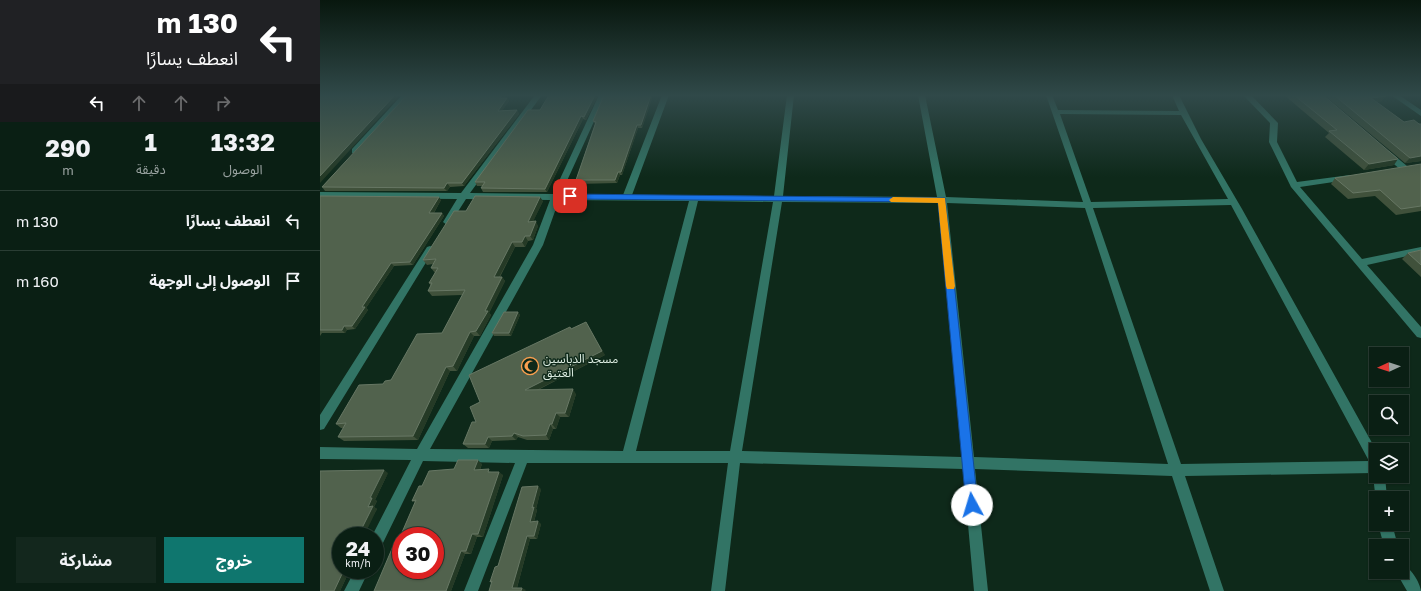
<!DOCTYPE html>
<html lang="ar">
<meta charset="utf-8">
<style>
:root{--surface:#0a1f14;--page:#13271d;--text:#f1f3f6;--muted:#99a2a0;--line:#2a3d34;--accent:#0f766e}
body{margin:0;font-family:"Golos Text","Noto Sans Arabic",sans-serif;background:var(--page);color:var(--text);direction:rtl;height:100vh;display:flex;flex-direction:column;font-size:15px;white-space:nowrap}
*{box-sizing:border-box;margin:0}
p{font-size:13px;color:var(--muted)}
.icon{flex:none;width:22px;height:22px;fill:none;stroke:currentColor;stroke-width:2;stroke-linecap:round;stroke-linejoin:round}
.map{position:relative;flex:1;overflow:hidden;direction:ltr}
.side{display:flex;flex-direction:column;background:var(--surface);width:320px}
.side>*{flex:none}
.hud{background:#202124;color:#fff;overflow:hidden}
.needle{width:26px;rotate:267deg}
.buttons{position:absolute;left:1049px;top:347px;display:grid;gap:8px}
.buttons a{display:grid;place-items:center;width:40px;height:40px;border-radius:0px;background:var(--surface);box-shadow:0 1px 3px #0004,0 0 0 1px var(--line);font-size:20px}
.speed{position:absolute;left:12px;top:527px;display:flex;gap:8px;font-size:20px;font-weight:700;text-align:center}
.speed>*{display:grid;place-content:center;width:52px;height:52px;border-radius:50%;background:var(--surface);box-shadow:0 1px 3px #0004,0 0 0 1px var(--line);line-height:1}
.speed small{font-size:10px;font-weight:400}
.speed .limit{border:6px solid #d22;background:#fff;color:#111}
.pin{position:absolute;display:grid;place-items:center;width:34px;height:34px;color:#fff;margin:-17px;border-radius:8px;box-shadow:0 2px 6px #0006}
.me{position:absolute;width:44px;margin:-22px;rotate:354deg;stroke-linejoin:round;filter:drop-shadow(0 0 3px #0008)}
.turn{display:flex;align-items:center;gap:14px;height:84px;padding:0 16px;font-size:18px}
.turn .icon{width:52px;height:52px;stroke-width:2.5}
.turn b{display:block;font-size:28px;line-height:34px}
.lanes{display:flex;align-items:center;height:38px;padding:0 16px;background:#0003;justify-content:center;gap:20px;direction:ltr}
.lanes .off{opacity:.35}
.eta{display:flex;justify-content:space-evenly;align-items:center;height:68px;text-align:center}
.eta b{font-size:24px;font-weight:700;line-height:28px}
.button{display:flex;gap:8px;margin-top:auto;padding:8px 16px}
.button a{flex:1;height:46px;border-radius:0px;background:var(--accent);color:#fff;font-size:16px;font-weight:700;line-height:46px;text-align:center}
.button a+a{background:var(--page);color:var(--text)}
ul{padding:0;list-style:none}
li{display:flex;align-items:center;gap:12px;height:60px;padding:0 16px;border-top:1px solid var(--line)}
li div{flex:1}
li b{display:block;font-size:15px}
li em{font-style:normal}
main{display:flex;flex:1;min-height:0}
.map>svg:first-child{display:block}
</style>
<main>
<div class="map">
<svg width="1101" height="591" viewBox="0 0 1101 591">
<rect width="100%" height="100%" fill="#0e291a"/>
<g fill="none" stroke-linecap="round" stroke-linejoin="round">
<path fill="#327465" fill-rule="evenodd" d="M 82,95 L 90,95 L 38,153 L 32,153 L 32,149 Z
M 215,95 L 222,95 L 150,193 L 233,194 L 279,95 L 286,95 L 241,194 L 303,195 L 342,95 L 349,95 L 312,195 L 454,196 L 467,95 L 474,95 L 463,196 L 617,197 L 598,95 L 605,95 L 626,197 L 763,202 L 726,95 L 732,95 L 738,110 L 859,111 L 852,95 L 859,95 L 881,139 L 922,209 L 1056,450 L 1056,476 L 1065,476 L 1067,498 L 1056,498 L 1056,501 L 1053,476 L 1054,473 L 865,476 L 904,591 L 890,591 L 852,476 L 655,469 L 668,591 L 654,591 L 643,469 L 420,463 L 405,591 L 391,591 L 408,463 L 207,463 L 158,591 L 144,591 L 195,463 L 103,461 L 60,549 L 55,551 L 55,536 L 52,536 L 91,460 L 0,459 L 0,447 L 97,449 L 213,245 L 230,200 L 146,199 L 130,224 L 127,225 L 123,222 L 137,199 L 0,198 L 0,192 L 141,193 ZM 740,114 L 861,115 L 908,199 L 771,202 ZM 239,200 L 369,201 L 303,451 L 110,449 L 223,245 ZM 378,201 L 453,202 L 410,451 L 316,451 ZM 462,202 L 618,203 L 642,457 L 422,451 ZM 627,203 L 765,208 L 848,464 L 654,457 ZM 911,205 L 1049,461 L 861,464 L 773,208 Z
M 923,95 L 931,95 L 958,123 L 957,142 L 977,182 L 1030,175 L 1031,177 L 1027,180 L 980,187 L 1042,259 L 1101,247 L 1101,253 L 1047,265 L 1101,327 L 1101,338 L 1097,337 L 971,187 L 949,142 L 950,123 Z
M 1071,95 L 1079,95 L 1101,110 L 1101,116 Z
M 1063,151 L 1069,151 L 1087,166 L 1088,168 L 1087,170 L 1081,170 L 1063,155 Z
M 110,246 L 113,247 L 115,249 L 113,251 L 4,429 L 0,430 L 0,415 L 107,247 Z
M 1058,524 L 1072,524 L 1078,546 L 1064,546 Z
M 1082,564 C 1090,567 1100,582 1101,591 L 1087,591 L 1076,572 L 1082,572 Z
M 35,570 L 49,570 L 39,591 L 24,591 Z"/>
</g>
<path fill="#40513b" d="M 87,95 L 185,95 L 184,98 L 189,101 L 182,110 L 197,110 L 199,114 L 144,186 L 130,187 L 127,191 L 5,191 L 2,187 Z
M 278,95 L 266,120 L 263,119 L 227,192 L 163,192 L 161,188 L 163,186 L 157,186 L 155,182 L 220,110 Z
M 333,95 L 322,128 L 318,128 L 302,175 L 300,175 L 297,183 L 257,184 L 256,180 L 275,124 L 273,121 Z
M 964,95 L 1003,95 L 1074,165 L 1044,170 L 1005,137 L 1009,133 Z
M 1004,95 L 1065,95 L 1062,101 L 1057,102 L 1084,122 L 1101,124 L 1101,161 L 1085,163 Z
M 1101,164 L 1101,211 L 1076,215 L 1055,196 L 1028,199 L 1011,184 L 1015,178 Z
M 0,196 L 121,200 L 114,213 L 122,213 L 124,216 L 93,265 L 74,266 L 46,308 L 48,310 L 35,329 L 27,330 L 25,333 L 2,333 L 0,336 Z
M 223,201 L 213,221 L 218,226 L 213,240 L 208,241 L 205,247 L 195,247 L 180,277 L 182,277 L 185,281 L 169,313 L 171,315 L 160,336 L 154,336 L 137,371 L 130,371 L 98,440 L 24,441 L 18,437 L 24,428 L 21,428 L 16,424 L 63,384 L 71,380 L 122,333 L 142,295 L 112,296 L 108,291 L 111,286 L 109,283 L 115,273 L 111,268 L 113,264 L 107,265 L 103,260 L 146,211 Z
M 1101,250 L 1101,277 L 1082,259 L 1088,253 Z
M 198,312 L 200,315 L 191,336 L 174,336 L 172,333 Z
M 251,329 L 285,355 L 218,390 L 256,394 L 249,417 L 240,417 L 236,429 L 233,429 L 229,440 L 207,440 L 198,437 L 196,440 L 172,441 L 169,448 L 148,448 L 143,444 L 156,422 L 160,402 Z
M 162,464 L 160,470 L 172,472 L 183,475 L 163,537 L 157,537 L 151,554 L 145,554 L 131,591 L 54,591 L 80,537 L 95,502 L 92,501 L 102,486 L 134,469 Z
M 68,473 L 55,500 L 57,501 L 54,507 L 57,509 L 21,570 L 33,570 L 30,576 L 27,576 L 20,591 L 0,591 Z
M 221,489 L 216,509 L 217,510 L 214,522 L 221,524 L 217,539 L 210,539 L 197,588 L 206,590 L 172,582 L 170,582 Z"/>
<path fill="#253a26" d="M 75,95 L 80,95 L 0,183 L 0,176 Z
M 182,95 L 185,95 L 181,101 L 180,98 Z
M 275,95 L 278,95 L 266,120 L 264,117 Z
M 331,95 L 333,95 L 322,128 L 321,125 Z
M 1066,96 L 1062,101 L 1047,103 L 1051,98 Z
M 187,98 L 189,101 L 180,114 L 178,111 Z
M 197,110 L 199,114 L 144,186 L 142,183 Z
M 261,116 L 263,119 L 227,192 L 225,189 Z
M 317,125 L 318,128 L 302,175 L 301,172 Z
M 1101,156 L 1101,161 L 1085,163 L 1090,158 Z
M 1078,159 L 1074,165 L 1044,170 L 1049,164 Z
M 298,172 L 300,175 L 297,183 L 295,180 Z
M 127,183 L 130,187 L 127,191 L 124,188 Z
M 119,197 L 121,200 L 112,216 L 109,213 Z
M 220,197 L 223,201 L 211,226 L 208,222 Z
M 122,213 L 124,216 L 93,265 L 90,262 Z
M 216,221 L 218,226 L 213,240 L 210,236 Z
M 205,236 L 208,241 L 205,247 L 202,242 Z
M 192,242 L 195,247 L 177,281 L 174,277 Z
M 71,263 L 74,266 L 46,308 L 48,310 L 35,329 L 32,326 L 42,307 Z
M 182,277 L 185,281 L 169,313 L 171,315 L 160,336 L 156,331 L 165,311 Z
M 198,312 L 200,315 L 191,336 L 189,333 Z
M 266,322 L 285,355 L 209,394 L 205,390 Z
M 24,326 L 27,330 L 25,333 L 22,330 Z
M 150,332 L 154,336 L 137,371 L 133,366 Z
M 126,367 L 130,371 L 98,440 L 93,436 Z
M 253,389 L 256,394 L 249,417 L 245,413 Z
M 236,413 L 240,417 L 236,429 L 232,424 Z
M 230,424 L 233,429 L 229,440 L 226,435 Z
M 194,433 L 198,437 L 196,440 L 192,436 Z
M 168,437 L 172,441 L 169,448 L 165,444 Z
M 158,460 L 162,464 L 158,474 L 154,470 Z
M 64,470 L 68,473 L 55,500 L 57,501 L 54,507 L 57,509 L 44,536 L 38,536 L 48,507 L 50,498 Z
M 179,472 L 183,475 L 163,537 L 158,534 Z
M 218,486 L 221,489 L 216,509 L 217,510 L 213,525 L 210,522 L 212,508 Z
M 218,521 L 221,524 L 217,539 L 214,536 Z
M 152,534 L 157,537 L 151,554 L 146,551 Z
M 207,536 L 210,539 L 196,591 L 192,588 Z
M 141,551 L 145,554 L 131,591 L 126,591 Z
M 26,570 L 33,570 L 30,576 L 24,574 Z
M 22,574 L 27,576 L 20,591 L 14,591 Z
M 202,588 L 206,590 L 205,591 L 201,591 Z"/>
<path fill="#51624d" stroke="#677764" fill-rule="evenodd" d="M 0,95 L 75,95 L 0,176 Z
M 87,95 L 182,95 L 180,98 L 187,98 L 178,111 L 197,110 L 142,183 L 127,183 L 124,188 L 2,187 Z
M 229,95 L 275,95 L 264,117 L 261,116 L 225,189 L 161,188 L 165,182 L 155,182 L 208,110 L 220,110 Z
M 284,95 L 331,95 L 321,125 L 317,125 L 301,172 L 298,172 L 295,180 L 256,180 L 276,122 L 273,121 Z
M 974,95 L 1003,95 L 1078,159 L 1049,164 L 1009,131 L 1017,130 Z
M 1014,95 L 1065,95 L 1066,96 L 1051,98 L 1084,122 L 1094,120 L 1099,124 L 1101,124 L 1101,156 L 1090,158 Z
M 1101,164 L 1101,206 L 1081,209 L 1060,190 L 1033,193 L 1015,178 Z
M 0,196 L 119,197 L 109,213 L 122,213 L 90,262 L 71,263 L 42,307 L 45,307 L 32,326 L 24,326 L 22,330 L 0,330 Z
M 155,196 L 220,197 L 208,222 L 216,221 L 210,236 L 205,236 L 202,242 L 192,242 L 174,277 L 182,277 L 165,311 L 168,311 L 156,331 L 150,332 L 133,366 L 126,367 L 93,436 L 18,437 L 26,423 L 16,424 L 39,385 L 63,384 L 65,381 L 71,380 L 97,334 L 122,333 L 145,290 L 108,291 L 112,283 L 109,283 L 118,268 L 111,268 L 116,259 L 103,260 L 134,211 L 146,211 Z
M 1101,250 L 1101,265 L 1088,253 Z
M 184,312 L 198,312 L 189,333 L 172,333 Z
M 266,322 L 282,351 L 205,390 L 253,389 L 245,413 L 236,413 L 232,424 L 230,424 L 226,435 L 203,436 L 194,433 L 192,436 L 168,437 L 165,444 L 143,444 L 152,422 L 156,422 L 150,407 L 160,402 L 149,375 L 250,327 L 251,329 Z
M 138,460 L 158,460 L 154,470 L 169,469 L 168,472 L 179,472 L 158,534 L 152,534 L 146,551 L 141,551 L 126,591 L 54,591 L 77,537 L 80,537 L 96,500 L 92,501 L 99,486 L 102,486 L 109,471 L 134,469 ZM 81,536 L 115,536 L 115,570 L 81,570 Z
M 64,470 L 50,498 L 52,498 L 48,507 L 53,506 L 38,536 L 46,535 L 45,536 L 21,536 L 21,570 L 26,570 L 24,574 L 22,574 L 14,591 L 0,591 L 0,471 Z
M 218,486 L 212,508 L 214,507 L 210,522 L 218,521 L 214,536 L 207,536 L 192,588 L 202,588 L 201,591 L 169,591 L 172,581 L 170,582 L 175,567 L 178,566 L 202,487 Z"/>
<linearGradient id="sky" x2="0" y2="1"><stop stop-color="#08170e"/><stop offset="0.54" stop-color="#304949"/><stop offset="1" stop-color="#304949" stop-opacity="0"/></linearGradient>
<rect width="1101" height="177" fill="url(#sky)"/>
<path fill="#1a73e8" stroke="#114b97" d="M 248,194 L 625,198 L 658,505 L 656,509 L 652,511 L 648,509 L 646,505 L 618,202 L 250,199 L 248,198 Z"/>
<path fill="#f59e0b" d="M 573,197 L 625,198 L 635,286 L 634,289 L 627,289 L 626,286 L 618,203 L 571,202 L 569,200 Z"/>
<defs>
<g id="mosque-ring" transform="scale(0.9)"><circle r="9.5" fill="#0e291a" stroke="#fa9f4f" stroke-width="1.5"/><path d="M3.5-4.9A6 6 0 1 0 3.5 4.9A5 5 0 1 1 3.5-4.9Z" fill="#fa9f4f"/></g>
</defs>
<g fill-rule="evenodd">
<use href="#mosque-ring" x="210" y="366"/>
</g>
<g text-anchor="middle" stroke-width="3" stroke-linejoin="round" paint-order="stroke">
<g font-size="12" fill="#ddede2" stroke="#0e291a" text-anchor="start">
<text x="223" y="363">مسجد الدباسين<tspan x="223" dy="14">العتيق</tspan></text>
</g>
</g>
</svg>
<div class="buttons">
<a><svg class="needle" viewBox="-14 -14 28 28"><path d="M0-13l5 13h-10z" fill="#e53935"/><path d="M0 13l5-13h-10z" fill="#99a2a0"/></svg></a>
<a><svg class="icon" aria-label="search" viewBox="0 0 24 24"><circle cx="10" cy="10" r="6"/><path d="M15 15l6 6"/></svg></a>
<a><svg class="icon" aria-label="layers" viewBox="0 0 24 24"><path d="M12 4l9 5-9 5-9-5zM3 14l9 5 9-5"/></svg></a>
<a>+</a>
<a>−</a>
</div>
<div class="speed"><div>24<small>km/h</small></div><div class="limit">30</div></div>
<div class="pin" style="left:250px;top:196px;background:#d93025"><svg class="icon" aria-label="arrive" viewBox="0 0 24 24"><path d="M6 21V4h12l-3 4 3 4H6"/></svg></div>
<svg class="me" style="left:652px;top:505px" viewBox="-20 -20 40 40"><circle r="19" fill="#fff"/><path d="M0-13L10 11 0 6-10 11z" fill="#1a73e8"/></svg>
</div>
<section class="side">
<div class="hud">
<div class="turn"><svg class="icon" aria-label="left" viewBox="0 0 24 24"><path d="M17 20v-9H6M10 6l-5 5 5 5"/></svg><div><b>130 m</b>انعطف يسارًا</div></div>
<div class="lanes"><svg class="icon" aria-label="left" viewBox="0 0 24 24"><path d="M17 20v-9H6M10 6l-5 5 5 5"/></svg><svg class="icon off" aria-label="ahead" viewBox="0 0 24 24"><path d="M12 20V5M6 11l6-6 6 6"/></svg><svg class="icon off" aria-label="ahead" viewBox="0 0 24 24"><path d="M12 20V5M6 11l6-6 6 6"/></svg><svg class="icon off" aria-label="right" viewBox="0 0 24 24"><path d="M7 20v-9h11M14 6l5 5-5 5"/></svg></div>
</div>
<div class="eta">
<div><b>13:32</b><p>الوصول</p></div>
<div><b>1</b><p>دقيقة</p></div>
<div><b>290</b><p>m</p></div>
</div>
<ul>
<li><svg class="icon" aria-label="left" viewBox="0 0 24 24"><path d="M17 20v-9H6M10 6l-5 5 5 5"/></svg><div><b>انعطف يسارًا</b></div><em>130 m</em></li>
<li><svg class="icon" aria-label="arrive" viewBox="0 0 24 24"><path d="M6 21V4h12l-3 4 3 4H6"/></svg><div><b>الوصول إلى الوجهة</b></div><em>160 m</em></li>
</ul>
<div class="button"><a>خروج</a><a>مشاركة</a></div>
</section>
</main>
